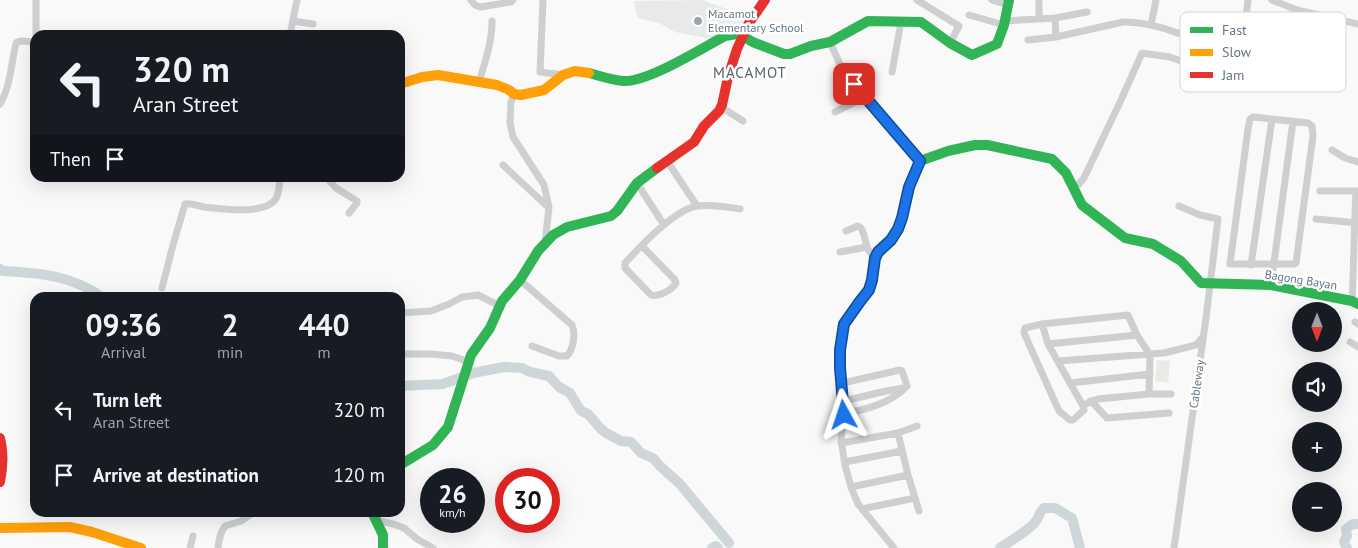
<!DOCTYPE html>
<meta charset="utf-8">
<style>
:root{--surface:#171b24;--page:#20242c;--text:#f1f3f6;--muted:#9ea1a6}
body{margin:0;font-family:"PT Sans",sans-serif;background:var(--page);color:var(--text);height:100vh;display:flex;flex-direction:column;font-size:19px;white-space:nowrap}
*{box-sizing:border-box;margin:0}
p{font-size:16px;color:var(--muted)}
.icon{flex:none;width:28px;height:28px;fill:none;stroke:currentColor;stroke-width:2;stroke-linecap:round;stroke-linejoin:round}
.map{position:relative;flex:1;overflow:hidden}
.sheet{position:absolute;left:30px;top:292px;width:375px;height:225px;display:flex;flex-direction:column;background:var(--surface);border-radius:15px;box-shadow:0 5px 20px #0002}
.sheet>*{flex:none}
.hud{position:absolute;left:30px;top:30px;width:375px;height:152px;border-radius:15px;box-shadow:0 5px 20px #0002;background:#171b24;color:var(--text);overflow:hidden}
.needle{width:32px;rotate:180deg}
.tools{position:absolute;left:1292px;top:302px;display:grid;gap:10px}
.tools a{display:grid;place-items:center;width:50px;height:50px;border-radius:50%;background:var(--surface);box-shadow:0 5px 20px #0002;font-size:25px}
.speed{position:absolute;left:420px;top:468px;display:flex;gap:10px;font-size:25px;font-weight:700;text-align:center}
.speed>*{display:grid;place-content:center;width:65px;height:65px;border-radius:50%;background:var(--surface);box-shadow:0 5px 20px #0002;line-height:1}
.speed small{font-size:12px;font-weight:400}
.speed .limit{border:8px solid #d22;background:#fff;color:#111}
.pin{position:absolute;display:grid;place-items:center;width:42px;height:42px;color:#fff;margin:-21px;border-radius:10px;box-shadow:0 2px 8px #0006}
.me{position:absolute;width:55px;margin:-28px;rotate:355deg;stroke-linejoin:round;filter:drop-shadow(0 0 4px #0008)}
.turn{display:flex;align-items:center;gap:18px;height:105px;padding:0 20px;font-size:22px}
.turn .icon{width:65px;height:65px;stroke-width:2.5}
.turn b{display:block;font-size:35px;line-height:42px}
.then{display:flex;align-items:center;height:48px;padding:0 20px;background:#0003;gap:10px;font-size:19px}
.eta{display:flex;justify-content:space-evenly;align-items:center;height:85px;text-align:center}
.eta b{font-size:30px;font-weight:700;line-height:35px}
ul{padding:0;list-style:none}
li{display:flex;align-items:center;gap:15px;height:65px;padding:0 20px}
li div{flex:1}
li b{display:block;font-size:19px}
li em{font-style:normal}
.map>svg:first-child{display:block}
</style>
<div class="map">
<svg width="1358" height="548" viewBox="0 0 1358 548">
<rect width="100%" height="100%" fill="#f9f9f9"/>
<path fill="#e8e9e9" d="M 703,0 L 729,10 L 749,16 L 743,32 L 707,38 L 675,32 L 659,23 L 638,18 L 635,8 L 634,1 Z"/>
<path fill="#e8ebe6" d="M 1157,360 L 1170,361 L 1168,383 L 1155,381 Z"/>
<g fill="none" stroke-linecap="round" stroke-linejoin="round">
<path stroke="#ced6d9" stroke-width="10" d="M 0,269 L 3,271 C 38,273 73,275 103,298
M 400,386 L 443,384 L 473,373 L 504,367 L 522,368 L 530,372 L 549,376 L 559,387 L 570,393 L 581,411 L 588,414 L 601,429 L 606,433 L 621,441 L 631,442 L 641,453 L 653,458 L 660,466 L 680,484 L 729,543
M 712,548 L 716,546 L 718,548
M 1000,548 C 1009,542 1031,529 1036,521 C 1040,515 1039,513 1044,508 L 1055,508 L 1072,518 L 1080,548
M 1347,548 L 1344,542 L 1347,536 L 1346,529 L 1353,524 L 1358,524"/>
<path stroke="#cecfd0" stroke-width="7" d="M 471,0 L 475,5 L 480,7 L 511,2 L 513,0
M 543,0 L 540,72 L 563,75
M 917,0 L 959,26 L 950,43
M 992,0 L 1008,5
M 1272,0 L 1297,10 L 1358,24
M 969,15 L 1004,25
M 1055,18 L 1056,37
M 1039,19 L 1039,0
M 293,21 L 313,24
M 1004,21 L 1055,18 L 1087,12
M 1151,25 L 1156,0
M 36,35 L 36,0
M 290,35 L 297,0
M 1028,40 L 1056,37 L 1123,22 C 1162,21 1206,45 1241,62
M 830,42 L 843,71 L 920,161 L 909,187 L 902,218 L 898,229 L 891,240 L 877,252 L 875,258 L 872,280 L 869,290 L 861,300 L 844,324 L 840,350 L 840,368 L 844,408 L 841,440 L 845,465 L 851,487 L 858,504 L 894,548
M 892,72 L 901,22
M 479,82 C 485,62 492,42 492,21
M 514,94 L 511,102 L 510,123 L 513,137 L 544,185 L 549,207 L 545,243
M 0,104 C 11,85 11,64 16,43 L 20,41 L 35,42
M 721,107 L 743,121
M 835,112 L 865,97
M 1253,117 L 1308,123 L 1312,126 L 1313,136 L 1296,263 L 1294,264 L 1230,264 L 1248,129 L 1250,119 Z
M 1332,150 L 1345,158 L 1358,162
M 667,161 L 697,206
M 503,165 L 548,207
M 327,178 L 336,188 L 357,201 L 357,203 L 349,213
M 637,183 L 664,225
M 1074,186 L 1079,184 L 1084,178 L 1121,100 L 1142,53 L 1170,57 L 1195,66 L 1211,74 L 1236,84 L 1239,76 L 1248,0
M 1320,191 L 1358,191
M 1316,219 L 1358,223
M 846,231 L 858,226 L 861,228 C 868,240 863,247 875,258
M 642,246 L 675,280 L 676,283 C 672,290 659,297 651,295 L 625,268 L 625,263 C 641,246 674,210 697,206 C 711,204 727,207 740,209
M 840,252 L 867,247
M 1251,265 L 1272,119
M 520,280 L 572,325 C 576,334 573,350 567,356 L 559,356 L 532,346
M 1271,285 L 1293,121
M 162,288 L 173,245 L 185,204 C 192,203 198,206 204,207 C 222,209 263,215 275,200 C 280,194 279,184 280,178
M 1352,301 C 1354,264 1354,228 1356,191
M 400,313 L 431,311 L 449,304 L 462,297 L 478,295 L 500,306
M 1355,322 L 1358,324
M 1042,324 L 1048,344 L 1083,406 L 1091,401 L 1098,399 L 1149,394 L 1171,394
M 1350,342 L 1358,347
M 1048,344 L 1137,335
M 400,354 L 431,354 L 452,356 L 469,362
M 1058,361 L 1164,353 L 1196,345 L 1202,338
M 842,382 L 847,382 L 900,370 L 902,371 L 907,386 C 894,401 864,412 844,412
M 1070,383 L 1150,374
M 844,401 L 886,391 L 904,388
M 1091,401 L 1107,418 L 1169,413
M 1083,406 L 1084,410 L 1073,420 L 1070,420 L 1059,411 L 1024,333 L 1025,328 L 1042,324 L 1128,315 L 1137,335 L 1150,355 L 1149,394
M 898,433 L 908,475 L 919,511
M 841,443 L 898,433 L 917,426
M 845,462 L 902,451
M 851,487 L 908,475
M 862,509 L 915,498
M 376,520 L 393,524 L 404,528 L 417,539 L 433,548
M 190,548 L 193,536
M 218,548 C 219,540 220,532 225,526 L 241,521 L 254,512
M 1174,548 L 1206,318 L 1218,219 L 1200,215 L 1179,206"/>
<path stroke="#30b455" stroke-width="10" d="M 744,35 L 749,40 L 755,43 L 784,54 L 790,54 L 811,46 L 830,42 L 868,21 L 921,22 L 950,43 L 972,55 L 997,44 L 1004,25 L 1009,0
M 589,73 C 600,76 612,80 623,81 C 647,83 702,48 725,36 L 737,34 L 744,35
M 920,161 L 948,151 L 975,145 L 987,145 L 1052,159 L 1066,173 L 1082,205 L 1125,238 L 1153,244 L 1181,261 L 1201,283 L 1271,285 L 1352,301 L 1358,304
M 400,465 L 433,445 L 448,427 L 471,355 L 490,328 L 502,301 L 520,280 L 538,251 L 553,235 L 567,227 L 611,216 L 617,211 L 637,183 L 657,168
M 372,512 L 383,535 L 383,548"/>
<path stroke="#ff9f0a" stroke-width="10" d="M 400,84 L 422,77 L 438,75 L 497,85 L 509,90 L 514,94 L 521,95 L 544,90 L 563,75 L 575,71 L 589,73
M 0,528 L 70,527 L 92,532 L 141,548"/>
<path stroke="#e5322d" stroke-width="10" d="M 657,168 L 694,142 L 704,126 L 719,111 L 722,105 L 728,77 L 737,49 L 749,23 L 765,0
M 0,438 C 4,453 3,467 0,482"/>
</g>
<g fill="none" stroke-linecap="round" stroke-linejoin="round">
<g stroke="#114b97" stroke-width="12">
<path id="route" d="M 844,415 L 840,368 L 840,350 L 844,324 L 861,300 L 869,290 L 872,280 L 875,258 L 878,252 L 891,240 L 898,229 L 902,218 L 909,187 L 920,161 L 854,84"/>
</g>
<use href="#route" stroke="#1a73e8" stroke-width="9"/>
</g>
<circle fill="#99a4ac" stroke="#fff" stroke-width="2" cx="698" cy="21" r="5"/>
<g text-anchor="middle" stroke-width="5" stroke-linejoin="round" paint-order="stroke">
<g font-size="12" fill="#657683" stroke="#fff" text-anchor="start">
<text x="708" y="18">Macamot<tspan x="708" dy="14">Elementary School</tspan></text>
</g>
<g font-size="12" fill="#657683" stroke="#fff">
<text transform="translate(1301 280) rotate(9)" y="4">Bagong Bayan</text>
<text transform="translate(1197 384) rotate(-82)" y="4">Cableway</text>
</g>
<g font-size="15" letter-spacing="1" fill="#57646e" stroke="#fff">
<text x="750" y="78">MACAMOT</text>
</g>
</g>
<rect x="1180" y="12" width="166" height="80" rx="8" fill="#fff" stroke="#d1d6da" stroke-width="1"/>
<rect x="1190" y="27" width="23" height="6" fill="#30b455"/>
<rect x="1190" y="49" width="23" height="7" fill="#ff9f0a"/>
<rect x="1190" y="72" width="23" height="6" fill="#e5322d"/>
<g font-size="14" fill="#657683">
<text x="1222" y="35">Fast</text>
<text x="1222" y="57">Slow</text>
<text x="1222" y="80">Jam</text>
</g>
</svg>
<div class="tools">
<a><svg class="needle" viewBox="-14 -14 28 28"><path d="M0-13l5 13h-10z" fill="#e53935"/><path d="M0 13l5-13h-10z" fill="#9ea1a6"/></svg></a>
<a><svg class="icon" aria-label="sound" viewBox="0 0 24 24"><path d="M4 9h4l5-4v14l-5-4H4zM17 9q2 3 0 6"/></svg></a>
<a>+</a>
<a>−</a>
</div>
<div class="speed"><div>26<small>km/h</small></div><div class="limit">30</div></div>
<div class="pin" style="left:854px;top:84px;background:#d93025"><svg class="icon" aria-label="arrive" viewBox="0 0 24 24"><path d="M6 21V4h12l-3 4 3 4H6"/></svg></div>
<svg class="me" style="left:844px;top:415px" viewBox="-20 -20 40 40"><path d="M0-17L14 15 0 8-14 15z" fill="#1a73e8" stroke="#fff" stroke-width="4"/></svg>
<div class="hud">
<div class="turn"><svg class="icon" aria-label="left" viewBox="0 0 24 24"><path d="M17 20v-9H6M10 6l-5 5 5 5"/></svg><div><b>320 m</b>Aran Street</div></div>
<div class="then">Then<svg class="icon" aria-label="arrive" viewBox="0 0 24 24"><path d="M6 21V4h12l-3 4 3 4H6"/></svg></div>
</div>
<section class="sheet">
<div class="eta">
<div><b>09:36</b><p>Arrival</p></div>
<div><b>2</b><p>min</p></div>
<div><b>440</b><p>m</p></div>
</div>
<ul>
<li><svg class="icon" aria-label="left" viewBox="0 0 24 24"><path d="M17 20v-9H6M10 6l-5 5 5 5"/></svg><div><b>Turn left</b><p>Aran Street</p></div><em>320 m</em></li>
<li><svg class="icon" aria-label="arrive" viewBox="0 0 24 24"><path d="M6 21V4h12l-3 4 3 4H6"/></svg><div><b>Arrive at destination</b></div><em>120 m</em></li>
</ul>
</section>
</div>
